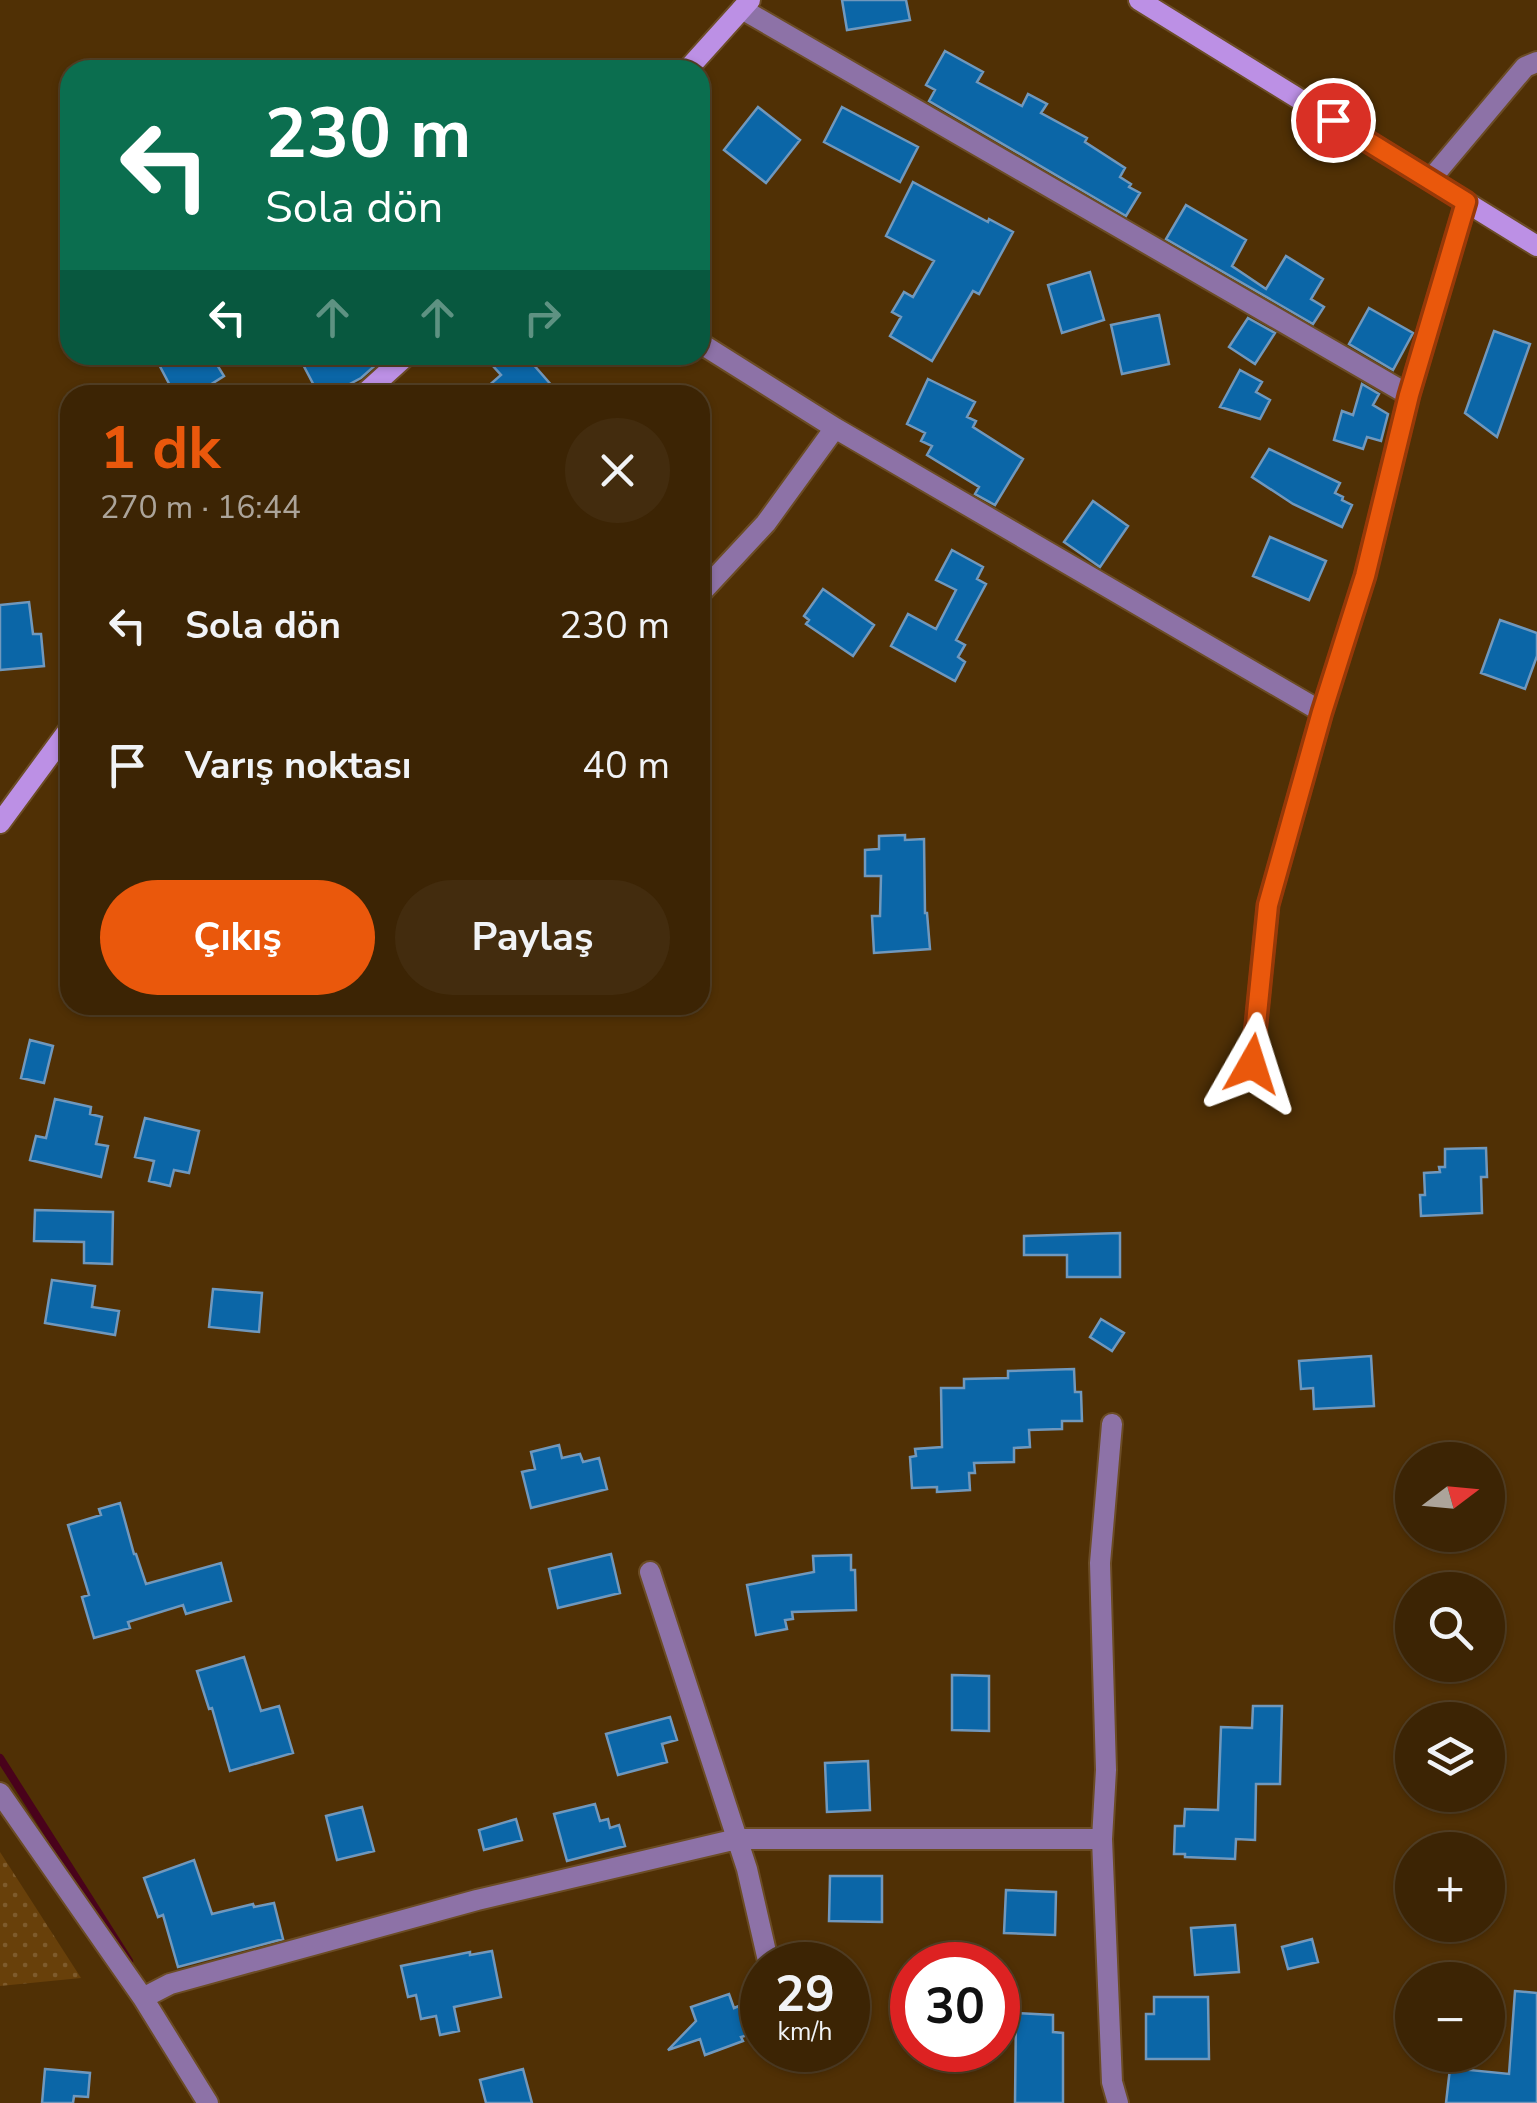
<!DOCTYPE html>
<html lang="tr">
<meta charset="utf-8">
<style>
:root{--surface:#3c2404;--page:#432c0e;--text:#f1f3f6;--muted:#aca49a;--line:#554126;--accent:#ea580c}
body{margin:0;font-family:"Nunito Sans",sans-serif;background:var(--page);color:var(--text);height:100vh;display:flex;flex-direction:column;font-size:38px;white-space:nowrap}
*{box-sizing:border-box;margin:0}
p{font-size:32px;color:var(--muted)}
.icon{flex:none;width:55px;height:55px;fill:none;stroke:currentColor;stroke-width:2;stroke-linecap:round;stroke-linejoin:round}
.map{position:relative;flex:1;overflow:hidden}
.details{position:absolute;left:60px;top:385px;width:650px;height:630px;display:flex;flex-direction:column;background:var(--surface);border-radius:30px;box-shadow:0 2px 8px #0004,0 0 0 2px var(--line)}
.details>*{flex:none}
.guide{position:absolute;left:60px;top:60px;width:650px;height:305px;border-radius:30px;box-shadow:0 2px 8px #0004,0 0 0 2px var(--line);background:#0b6e4f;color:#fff;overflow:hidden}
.needle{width:65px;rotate:74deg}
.controls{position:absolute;left:1395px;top:1442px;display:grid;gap:20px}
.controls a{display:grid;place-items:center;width:110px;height:110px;border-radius:50%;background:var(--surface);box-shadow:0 2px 8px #0004,0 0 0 2px var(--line);font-size:50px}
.speed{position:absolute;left:740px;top:1942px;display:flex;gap:20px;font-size:50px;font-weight:700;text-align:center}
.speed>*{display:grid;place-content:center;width:130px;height:130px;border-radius:50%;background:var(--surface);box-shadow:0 2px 8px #0004,0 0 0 2px var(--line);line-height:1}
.speed small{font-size:25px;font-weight:400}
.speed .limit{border:15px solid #d22;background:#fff;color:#111}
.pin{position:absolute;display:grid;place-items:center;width:85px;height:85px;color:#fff;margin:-42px;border:5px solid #fff;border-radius:50%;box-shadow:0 2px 10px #0007}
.me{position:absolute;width:110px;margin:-55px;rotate:6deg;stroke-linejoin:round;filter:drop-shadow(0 0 8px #0008)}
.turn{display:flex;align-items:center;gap:35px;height:210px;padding:0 40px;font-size:45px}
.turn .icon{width:130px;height:130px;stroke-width:2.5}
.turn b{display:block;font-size:70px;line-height:85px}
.lanes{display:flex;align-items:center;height:95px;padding:0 40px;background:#0003;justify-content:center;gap:50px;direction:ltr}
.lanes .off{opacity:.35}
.round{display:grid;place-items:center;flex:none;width:105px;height:105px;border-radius:52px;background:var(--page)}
.headline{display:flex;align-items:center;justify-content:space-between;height:170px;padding:0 40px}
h1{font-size:60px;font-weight:700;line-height:75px;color:var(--accent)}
.primary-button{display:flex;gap:20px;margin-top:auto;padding:20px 40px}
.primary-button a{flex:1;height:115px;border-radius:60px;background:var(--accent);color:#fff;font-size:40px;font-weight:700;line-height:115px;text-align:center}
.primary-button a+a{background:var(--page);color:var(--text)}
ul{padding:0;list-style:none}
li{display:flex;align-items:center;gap:30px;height:140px;padding:0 40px}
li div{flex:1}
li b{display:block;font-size:38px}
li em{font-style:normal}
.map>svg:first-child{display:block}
</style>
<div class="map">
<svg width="1537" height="2103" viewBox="0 0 1537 2103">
<defs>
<pattern id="garden-dots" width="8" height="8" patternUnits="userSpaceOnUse" patternTransform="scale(2.5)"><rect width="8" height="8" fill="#68400a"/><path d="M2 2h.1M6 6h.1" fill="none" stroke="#7e5b2c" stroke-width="1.8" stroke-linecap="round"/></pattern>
</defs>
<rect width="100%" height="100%" fill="#503005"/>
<path fill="url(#garden-dots)" d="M 0,1852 L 81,1978 L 0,1986 Z"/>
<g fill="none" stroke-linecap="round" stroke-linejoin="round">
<path stroke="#49021b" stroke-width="8" d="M 0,1758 L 129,1961"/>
</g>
<path fill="#0b66a7" stroke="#7098bd" stroke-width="2.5" d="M 842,0 L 906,0 L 910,20 L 847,30 Z
M 945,51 L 983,72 L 977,82 L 1022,106 L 1028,94 L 1047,104 L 1041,113 L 1087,138 L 1085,142 L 1125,168 L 1120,177 L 1131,184 L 1129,187 L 1140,193 L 1126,216 L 929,101 L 935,90 L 926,85 Z
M 758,107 L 800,140 L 766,183 L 724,150 Z
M 842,107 L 918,147 L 900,182 L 824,142 Z
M 913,182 L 988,222 L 989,219 L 1013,232 L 979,294 L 973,291 L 932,361 L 890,336 L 901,317 L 892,312 L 904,292 L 913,297 L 934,261 L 886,236 Z
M 1186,205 L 1246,240 L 1232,266 L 1266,289 L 1286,256 L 1323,279 L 1311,299 L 1324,307 L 1313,324 L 1166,239 Z
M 1090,272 L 1104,320 L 1062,333 L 1048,285 Z
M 1369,308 L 1413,333 L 1393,370 L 1349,344 Z
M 1159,315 L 1169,364 L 1122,374 L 1111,325 Z
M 1248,318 L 1275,333 L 1255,364 L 1229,347 Z
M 1494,331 L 1530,344 L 1497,437 L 1465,413 Z
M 154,355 L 211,355 L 224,376 L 194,395 L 175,395 Z
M 298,355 L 387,355 L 361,378 L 329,395 L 319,395 Z
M 483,355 L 525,355 L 560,395 L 478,395 L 501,375 Z
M 1240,370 L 1262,382 L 1256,392 L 1270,400 L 1260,419 L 1220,407 Z
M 928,379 L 975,402 L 967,417 L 976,421 L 973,427 L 1023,459 L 995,505 L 975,494 L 979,487 L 927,455 L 932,446 L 921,441 L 925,433 L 907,424 Z
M 1362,384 L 1379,394 L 1373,405 L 1388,414 L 1381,441 L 1367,437 L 1363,449 L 1334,440 L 1342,411 L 1353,415 Z
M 1269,449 L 1340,483 L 1335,493 L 1343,497 L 1342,500 L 1352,505 L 1342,527 L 1293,504 L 1252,477 Z
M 1093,501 L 1128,526 L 1100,567 L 1064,542 Z
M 1270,537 L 1326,561 L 1309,600 L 1253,576 Z
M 952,550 L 983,567 L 977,579 L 986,584 L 956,640 L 965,645 L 958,657 L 965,662 L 955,681 L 891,646 L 908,614 L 936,629 L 956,590 L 936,580 Z
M 823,589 L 874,625 L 853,656 L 806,624 L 809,620 L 804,616 Z
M 29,602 L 33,634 L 41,634 L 44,666 L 0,670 L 0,605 Z
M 1500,620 L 1537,633 L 1537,656 L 1525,689 L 1481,673 Z
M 905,835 L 905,840 L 924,839 L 925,913 L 927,913 L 930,949 L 874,953 L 872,916 L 880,916 L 881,876 L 865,876 L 865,850 L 879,849 L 879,836 Z
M 30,1040 L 53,1046 L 44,1083 L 21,1078 Z
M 55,1099 L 91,1107 L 90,1114 L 102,1117 L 96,1144 L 108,1146 L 101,1177 L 30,1160 L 36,1136 L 46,1138 Z
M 145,1118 L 199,1131 L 189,1173 L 174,1170 L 170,1186 L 149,1181 L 154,1161 L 135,1157 Z
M 1486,1148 L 1487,1177 L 1481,1177 L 1482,1213 L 1421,1216 L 1420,1195 L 1425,1195 L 1424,1173 L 1440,1172 L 1439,1167 L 1445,1167 L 1445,1149 Z
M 35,1210 L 113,1212 L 112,1264 L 84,1263 L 84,1242 L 34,1241 Z
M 1120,1233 L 1120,1277 L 1067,1277 L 1067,1255 L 1024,1255 L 1024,1236 Z
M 52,1280 L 95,1286 L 92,1307 L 119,1311 L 115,1335 L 45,1323 Z
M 213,1289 L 262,1293 L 259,1332 L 209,1327 Z
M 1101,1319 L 1124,1333 L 1112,1351 L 1090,1337 Z
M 1371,1356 L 1374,1406 L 1314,1409 L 1313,1388 L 1301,1389 L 1299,1361 Z
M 1074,1369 L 1075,1392 L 1081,1392 L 1082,1421 L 1062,1421 L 1062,1429 L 1029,1430 L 1030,1447 L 1014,1448 L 1014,1462 L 974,1463 L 975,1473 L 969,1473 L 970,1490 L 937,1492 L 937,1487 L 912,1488 L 910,1457 L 916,1456 L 915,1449 L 942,1447 L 941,1388 L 964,1388 L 964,1379 L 1008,1378 L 1008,1371 Z
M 559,1445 L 562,1458 L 580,1454 L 583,1462 L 599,1458 L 607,1489 L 531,1508 L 522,1472 L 535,1469 L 531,1452 Z
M 120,1503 L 134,1554 L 136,1554 L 146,1584 L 221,1563 L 231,1601 L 186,1614 L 183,1605 L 128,1622 L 130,1628 L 94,1638 L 82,1597 L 89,1595 L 68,1525 L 101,1515 L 99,1509 Z
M 611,1554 L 620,1593 L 558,1608 L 549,1569 Z
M 851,1555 L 851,1570 L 855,1570 L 856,1610 L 792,1612 L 793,1619 L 785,1620 L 787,1629 L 756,1635 L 747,1585 L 814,1572 L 813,1556 Z
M 244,1657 L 261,1711 L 279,1706 L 293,1753 L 230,1771 L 212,1708 L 209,1709 L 197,1671 Z
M 952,1675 L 989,1676 L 989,1731 L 952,1730 Z
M 1253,1706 L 1282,1706 L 1280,1784 L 1256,1784 L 1255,1840 L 1236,1839 L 1235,1859 L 1185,1857 L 1185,1854 L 1174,1854 L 1175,1826 L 1184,1826 L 1185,1809 L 1218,1810 L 1221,1727 L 1252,1728 Z
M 670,1717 L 677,1740 L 662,1744 L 667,1762 L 618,1775 L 606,1734 Z
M 868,1761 L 870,1810 L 827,1812 L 825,1763 Z
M 595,1804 L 600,1821 L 608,1819 L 610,1828 L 619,1825 L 625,1846 L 567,1861 L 554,1814 Z
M 362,1807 L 374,1851 L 337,1860 L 326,1816 Z
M 516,1819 L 522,1840 L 484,1850 L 479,1830 Z
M 194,1860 L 212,1914 L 253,1904 L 254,1907 L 274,1903 L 283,1939 L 178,1967 L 163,1915 L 158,1917 L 144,1878 Z
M 830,1876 L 882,1876 L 882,1922 L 829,1921 Z
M 1006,1890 L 1056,1892 L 1055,1935 L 1004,1933 Z
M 1235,1925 L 1239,1972 L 1195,1975 L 1191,1928 Z
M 1312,1939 L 1318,1962 L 1288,1969 L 1282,1947 Z
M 492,1951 L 501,1997 L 454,2007 L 459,2031 L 440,2035 L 436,2016 L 421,2019 L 416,1995 L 408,1997 L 401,1966 L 470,1952 L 470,1955 Z
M 1515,1991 L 1537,1993 L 1537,2103 L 1446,2103 L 1450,2068 L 1509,2074 Z
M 729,1994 L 734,2008 L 739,2006 L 742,2014 L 747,2012 L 755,2033 L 741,2037 L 743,2041 L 705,2055 L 700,2039 L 668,2050 L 696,2021 L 691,2007 Z
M 1154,1997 L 1208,1997 L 1209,2059 L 1146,2059 L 1146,2014 L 1154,2014 Z
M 1016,2013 L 1053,2015 L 1053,2032 L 1063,2033 L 1063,2103 L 1015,2103 Z
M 45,2069 L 90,2073 L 88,2097 L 74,2096 L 73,2103 L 42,2103 Z
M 523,2069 L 532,2103 L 486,2103 L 480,2080 Z"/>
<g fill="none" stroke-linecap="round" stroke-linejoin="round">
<g stroke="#6b4c25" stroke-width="24">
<path id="street" d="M 742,9 L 1409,395
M 1430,180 L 1525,67 L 1537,62
M 700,343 L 835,428 L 1322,712
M 700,594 L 766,523 L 835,428
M 1252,1064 L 1268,905 L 1322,712 L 1365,576 L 1409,395 L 1466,202
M 1112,1424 L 1100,1563 L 1106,1770 L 1102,1839 L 1112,2082 L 1118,2103
M 650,1572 L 747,1869 L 769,1965
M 0,1793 L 143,1998 L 208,2103
M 143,1998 L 170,1984 L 477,1900 L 737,1839 L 1102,1839"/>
</g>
<g stroke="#6b4c25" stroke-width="24">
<path id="secondary" d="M 1139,0 L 1537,246
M 687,70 L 750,0
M 363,395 L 407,355
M 0,823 L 70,728"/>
</g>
<use href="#street" stroke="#8d72a7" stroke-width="20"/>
<use href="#secondary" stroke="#bc90e5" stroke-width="20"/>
</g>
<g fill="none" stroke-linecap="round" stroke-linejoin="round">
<g stroke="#983908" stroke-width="25">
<path id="route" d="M 1252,1064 L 1268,905 L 1322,712 L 1365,576 L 1409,395 L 1466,202 L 1333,120"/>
</g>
<use href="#route" stroke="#ea580c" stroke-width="18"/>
</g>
</svg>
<div class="controls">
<a><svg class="needle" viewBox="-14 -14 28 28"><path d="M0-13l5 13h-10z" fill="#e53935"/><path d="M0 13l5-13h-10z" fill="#aca49a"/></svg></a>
<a><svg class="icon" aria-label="search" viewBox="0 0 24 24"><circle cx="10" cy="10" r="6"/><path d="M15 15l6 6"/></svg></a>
<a><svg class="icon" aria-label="layers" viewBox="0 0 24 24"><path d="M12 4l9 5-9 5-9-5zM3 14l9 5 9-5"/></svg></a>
<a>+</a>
<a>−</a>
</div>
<div class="speed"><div>29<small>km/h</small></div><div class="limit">30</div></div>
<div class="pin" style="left:1333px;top:120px;background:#d93025"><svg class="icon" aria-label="arrive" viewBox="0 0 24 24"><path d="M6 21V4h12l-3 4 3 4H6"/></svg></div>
<svg class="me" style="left:1252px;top:1064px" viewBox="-20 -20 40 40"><path d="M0-17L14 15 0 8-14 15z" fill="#ea580c" stroke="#fff" stroke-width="4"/></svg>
<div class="guide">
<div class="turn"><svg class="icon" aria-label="left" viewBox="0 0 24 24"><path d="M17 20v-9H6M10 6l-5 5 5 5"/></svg><div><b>230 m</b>Sola dön</div></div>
<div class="lanes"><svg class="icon" aria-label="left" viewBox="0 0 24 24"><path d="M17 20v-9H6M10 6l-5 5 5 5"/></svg><svg class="icon off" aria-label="ahead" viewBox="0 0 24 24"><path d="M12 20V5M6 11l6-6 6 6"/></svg><svg class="icon off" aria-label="ahead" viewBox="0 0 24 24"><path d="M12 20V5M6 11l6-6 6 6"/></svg><svg class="icon off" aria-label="right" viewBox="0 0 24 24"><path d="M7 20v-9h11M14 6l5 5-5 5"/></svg></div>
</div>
<section class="details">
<div class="headline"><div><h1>1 dk</h1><p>270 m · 16:44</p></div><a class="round"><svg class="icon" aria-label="close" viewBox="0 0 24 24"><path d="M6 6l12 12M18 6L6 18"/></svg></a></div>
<ul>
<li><svg class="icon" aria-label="left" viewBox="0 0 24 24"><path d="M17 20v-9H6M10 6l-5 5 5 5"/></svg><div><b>Sola dön</b></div><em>230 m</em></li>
<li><svg class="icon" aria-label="arrive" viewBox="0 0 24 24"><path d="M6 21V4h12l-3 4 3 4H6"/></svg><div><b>Varış noktası</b></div><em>40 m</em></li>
</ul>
<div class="primary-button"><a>Çıkış</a><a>Paylaş</a></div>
</section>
</div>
